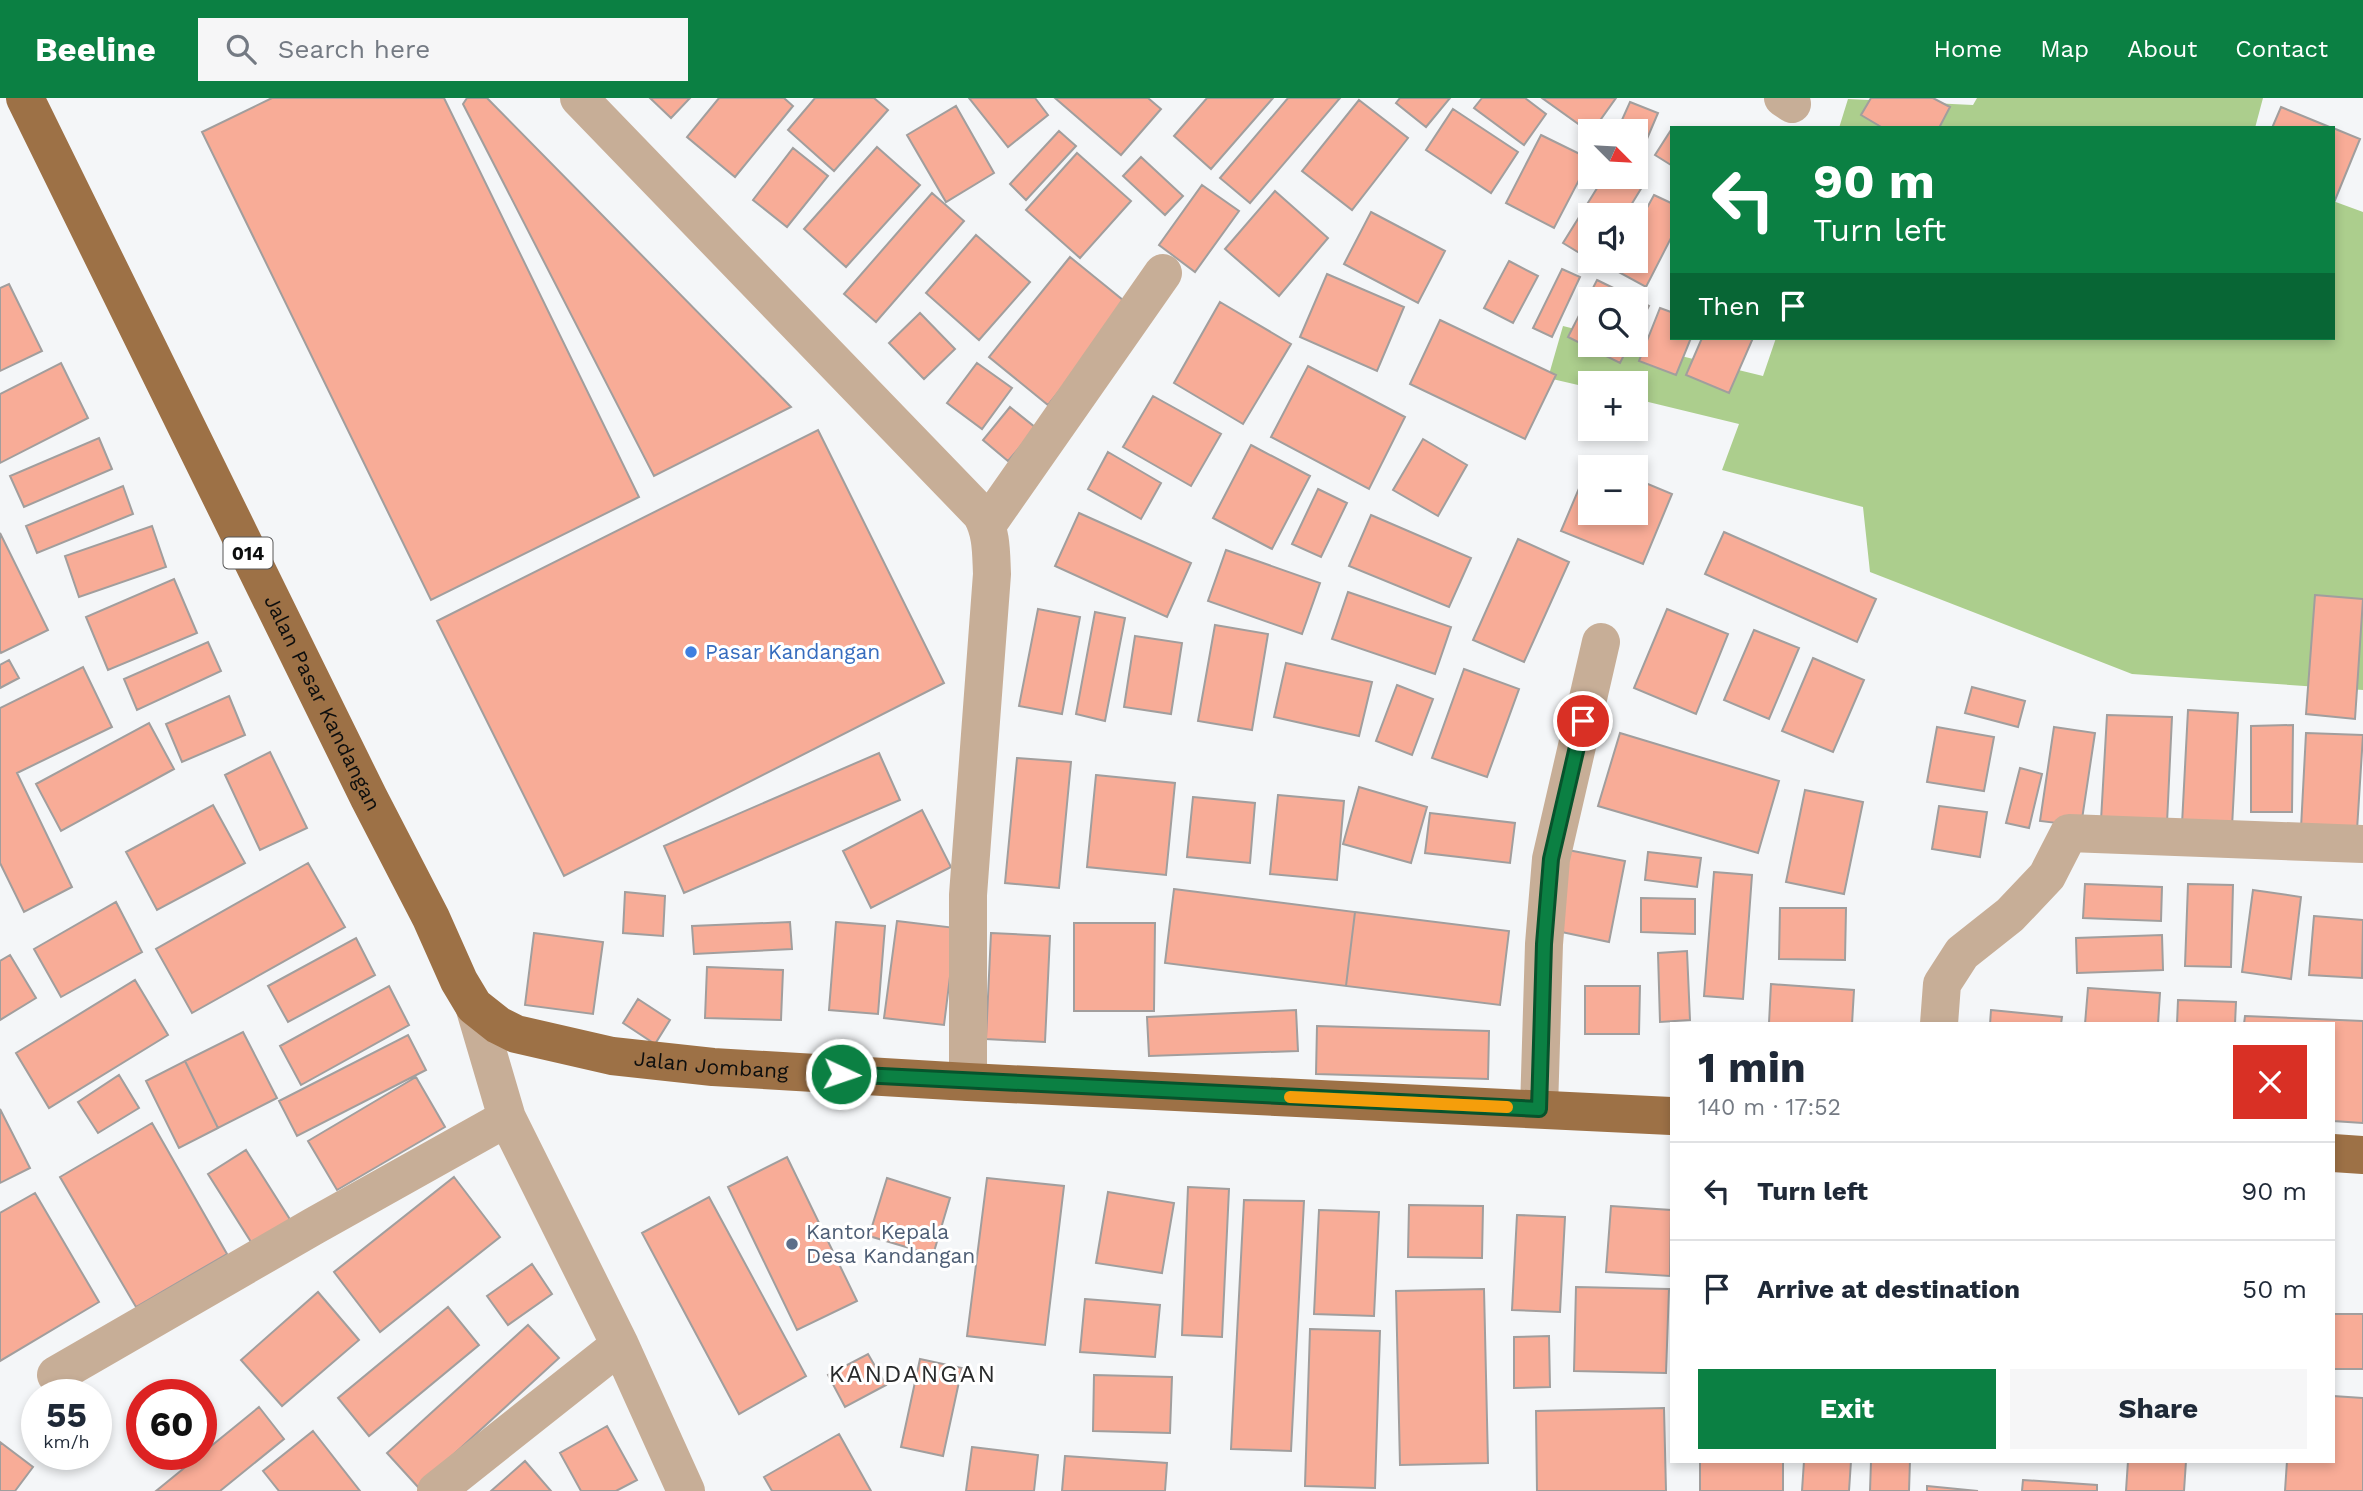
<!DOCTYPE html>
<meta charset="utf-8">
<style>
:root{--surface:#fff;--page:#f6f6f7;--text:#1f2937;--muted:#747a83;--line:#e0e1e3;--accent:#0b8043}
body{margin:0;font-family:"Work Sans",sans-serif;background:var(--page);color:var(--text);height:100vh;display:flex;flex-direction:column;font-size:26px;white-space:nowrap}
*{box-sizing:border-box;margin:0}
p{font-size:23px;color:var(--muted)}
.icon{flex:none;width:38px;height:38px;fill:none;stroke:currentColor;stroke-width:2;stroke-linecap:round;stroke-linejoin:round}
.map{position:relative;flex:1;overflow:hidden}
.panel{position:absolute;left:1670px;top:924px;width:665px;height:441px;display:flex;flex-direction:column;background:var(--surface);border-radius:0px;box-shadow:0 4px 10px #0003}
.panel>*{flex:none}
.guide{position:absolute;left:1670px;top:28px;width:665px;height:214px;border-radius:0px;box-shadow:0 4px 10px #0003;background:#0b8043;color:#fff;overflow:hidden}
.needle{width:46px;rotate:114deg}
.tools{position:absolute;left:1578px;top:21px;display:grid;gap:14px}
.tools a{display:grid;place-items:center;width:70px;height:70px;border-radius:0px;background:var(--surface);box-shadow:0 4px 10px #0003;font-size:35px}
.speed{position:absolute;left:21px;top:1281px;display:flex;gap:14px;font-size:35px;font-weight:700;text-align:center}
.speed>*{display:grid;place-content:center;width:91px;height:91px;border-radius:50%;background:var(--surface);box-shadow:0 4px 10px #0003;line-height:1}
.speed small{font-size:18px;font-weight:400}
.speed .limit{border:10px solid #d22;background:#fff;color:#111}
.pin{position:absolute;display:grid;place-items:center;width:60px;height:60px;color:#fff;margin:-30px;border:4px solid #fff;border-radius:50%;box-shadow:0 2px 7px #0007}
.me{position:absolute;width:77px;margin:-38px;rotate:93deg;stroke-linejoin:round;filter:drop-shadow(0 0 5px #0008)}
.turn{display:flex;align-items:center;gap:24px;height:147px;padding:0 28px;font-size:32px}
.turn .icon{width:91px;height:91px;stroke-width:2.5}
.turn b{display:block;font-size:49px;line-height:60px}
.then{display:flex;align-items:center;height:66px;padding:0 28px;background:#0003;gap:14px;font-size:26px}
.round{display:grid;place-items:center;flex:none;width:74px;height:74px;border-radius:0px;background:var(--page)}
.headline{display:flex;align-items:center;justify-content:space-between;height:119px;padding:0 28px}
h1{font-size:42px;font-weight:700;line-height:52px}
.action{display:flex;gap:14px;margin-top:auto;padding:14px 28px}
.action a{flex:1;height:80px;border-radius:0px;background:var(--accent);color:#fff;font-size:28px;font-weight:700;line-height:80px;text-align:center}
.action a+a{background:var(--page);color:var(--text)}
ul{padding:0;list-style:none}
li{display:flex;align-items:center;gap:21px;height:98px;padding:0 28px;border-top:2px solid var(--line)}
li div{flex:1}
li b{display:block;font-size:26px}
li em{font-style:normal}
header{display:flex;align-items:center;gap:42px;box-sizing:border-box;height:98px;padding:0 35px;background:var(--accent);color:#fff}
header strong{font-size:33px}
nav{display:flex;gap:38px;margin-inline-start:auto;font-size:24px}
.search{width:490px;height:63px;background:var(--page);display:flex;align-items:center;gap:18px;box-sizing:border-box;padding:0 24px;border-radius:0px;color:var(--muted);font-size:26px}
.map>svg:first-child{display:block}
</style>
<header>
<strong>Beeline</strong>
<div class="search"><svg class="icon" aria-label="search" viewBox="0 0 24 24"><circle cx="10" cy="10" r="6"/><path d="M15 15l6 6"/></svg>Search here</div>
<nav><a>Home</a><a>Map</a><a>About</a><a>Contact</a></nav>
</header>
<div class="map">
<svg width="2363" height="1393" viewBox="0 0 2363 1393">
<rect width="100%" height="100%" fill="#f4f6f8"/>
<path fill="#acce8d" d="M 1977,0 L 2263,0 L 2255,30 L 1839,30 L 1848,1 L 1973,7 Z
M 2333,103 L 2363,114 L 2363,592 L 2132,576 L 1870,474 L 1863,409 L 1722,372 L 1739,326 L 1636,301 L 1636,285 L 1591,285 L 1591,290 L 1548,280 L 1563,228 L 1591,235 L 1591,247 L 1636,247 L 1763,278 L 1776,240 L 2333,240 Z"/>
<path fill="#f8ac97" stroke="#a19e9d" stroke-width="2" d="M 272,0 L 444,0 L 639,399 L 431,502 L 202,34 Z
M 467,0 L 487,0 L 791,309 L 654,378 L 463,6 Z
M 650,0 L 690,0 L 671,20 Z
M 719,0 L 784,0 L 793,8 L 735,79 L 687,39 Z
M 815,0 L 874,0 L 888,12 L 834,73 L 788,32 Z
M 969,0 L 1035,0 L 1048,17 L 1008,49 Z
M 1055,0 L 1148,0 L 1161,11 L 1121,57 Z
M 1207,0 L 1273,0 L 1211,71 L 1174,38 Z
M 1288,0 L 1340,0 L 1250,105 L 1220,80 Z
M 1400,0 L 1450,0 L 1426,29 L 1396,5 Z
M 1482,0 L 1525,0 L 1546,16 L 1524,47 L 1474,10 Z
M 1542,0 L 1616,0 L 1591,35 Z
M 1871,0 L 1933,0 L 1950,9 L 1939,30 L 1883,30 L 1861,17 Z
M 1359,2 L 1408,40 L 1352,112 L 1302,73 Z
M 1630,4 L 1658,15 L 1641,55 L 1636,53 L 1636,33 L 1617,33 Z
M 956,8 L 994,75 L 946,104 L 907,37 Z
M 2281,9 L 2332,30 L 2272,30 Z
M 1453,11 L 1518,54 L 1491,95 L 1426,52 Z
M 2333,30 L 2360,41 L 2333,107 Z
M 1671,32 L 1671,67 L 1655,57 Z
M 1059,33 L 1076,48 L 1026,102 L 1010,86 Z
M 1541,37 L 1590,61 L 1554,130 L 1506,105 Z
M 877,49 L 920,87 L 846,169 L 804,131 Z
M 793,50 L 828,78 L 787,129 L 753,102 Z
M 1077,55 L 1131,103 L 1080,160 L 1026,112 Z
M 1141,59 L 1183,98 L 1165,117 L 1123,78 Z
M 1604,79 L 1625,79 L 1642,89 L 1625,117 L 1591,117 L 1591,162 L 1563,145 Z
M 1202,87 L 1239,113 L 1195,174 L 1159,147 Z
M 1275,93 L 1328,140 L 1279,198 L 1225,151 Z
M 932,95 L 964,123 L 876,224 L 844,196 Z
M 1654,97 L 1671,105 L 1671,140 L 1646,189 L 1615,172 L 1619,163 L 1636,163 L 1636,130 Z
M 1371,114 L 1445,153 L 1418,205 L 1344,166 Z
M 976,137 L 1030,184 L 979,242 L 926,195 Z
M 1070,159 L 1129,207 L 1048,307 L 989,259 Z
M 1509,163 L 1538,178 L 1513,225 L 1484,210 Z
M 1562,171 L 1580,179 L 1552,239 L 1533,230 Z
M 1327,176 L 1404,209 L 1377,273 L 1300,239 Z
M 1597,182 L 1636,201 L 1591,201 L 1591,247 L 1629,247 L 1620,265 L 1568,239 Z
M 9,186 L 42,253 L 0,273 L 0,190 Z
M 1636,201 L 1649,208 L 1636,232 Z
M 1220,204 L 1291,246 L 1243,326 L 1174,285 Z
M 1660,210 L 1671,214 L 1671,240 L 1691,240 L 1676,277 L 1639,263 Z
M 920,215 L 955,251 L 924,281 L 889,245 Z
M 1440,222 L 1556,277 L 1525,341 L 1410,286 Z
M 1702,240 L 1753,240 L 1729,295 L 1686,277 Z
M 61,265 L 88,320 L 0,365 L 0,296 Z
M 977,265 L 1012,290 L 982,331 L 947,305 Z
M 1308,268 L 1405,319 L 1369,391 L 1271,339 Z
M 1153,298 L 1221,336 L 1191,388 L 1123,349 Z
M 1010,309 L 1036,330 L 1008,363 L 983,342 Z
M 818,332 L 944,585 L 564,778 L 437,523 Z
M 99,340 L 112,371 L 24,409 L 10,378 Z
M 1423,341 L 1467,367 L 1438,418 L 1393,392 Z
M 1251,347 L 1310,378 L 1272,451 L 1213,420 Z
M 1108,354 L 1161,385 L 1141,421 L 1088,391 Z
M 1591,362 L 1608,369 L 1591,369 L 1591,415 L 1636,415 L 1636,381 L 1672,396 L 1643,466 L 1561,433 Z
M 123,388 L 133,416 L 37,455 L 26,428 Z
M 1318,391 L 1347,405 L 1321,459 L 1292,446 Z
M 1079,415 L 1191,465 L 1167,519 L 1055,468 Z
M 1371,417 L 1471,460 L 1449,509 L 1349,468 Z
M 152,428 L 166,469 L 79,499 L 65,458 Z
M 1724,434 L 1876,501 L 1857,544 L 1705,476 Z
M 0,435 L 48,532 L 1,555 L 0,553 Z
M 1518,441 L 1569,464 L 1524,564 L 1473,542 Z
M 1226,452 L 1320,485 L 1302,536 L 1208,503 Z
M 174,481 L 197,535 L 108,572 L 86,519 Z
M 1348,494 L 1451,529 L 1435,576 L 1332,541 Z
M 2315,497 L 2363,501 L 2355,621 L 2306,616 Z
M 1038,511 L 1080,519 L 1062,616 L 1019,608 Z
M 1667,511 L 1728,536 L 1696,616 L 1634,590 Z
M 1095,514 L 1125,520 L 1105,623 L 1076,616 Z
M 1215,527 L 1268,536 L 1252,632 L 1198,623 Z
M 1754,532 L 1799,550 L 1769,621 L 1724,602 Z
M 1135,538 L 1182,545 L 1171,616 L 1124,609 Z
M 208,544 L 221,573 L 137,612 L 124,581 Z
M 1813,560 L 1864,582 L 1833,654 L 1782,633 Z
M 9,562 L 19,580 L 0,590 L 0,567 Z
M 1286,565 L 1372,584 L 1359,638 L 1274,619 Z
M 83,569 L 112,629 L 17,675 L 72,789 L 24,814 L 0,765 L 0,610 Z
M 1464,571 L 1519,591 L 1487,679 L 1432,660 Z
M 1397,587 L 1433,601 L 1412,657 L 1376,643 Z
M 1972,589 L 2025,603 L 2018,629 L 1965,615 Z
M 229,598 L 245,637 L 182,664 L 166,626 Z
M 2188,612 L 2238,615 L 2232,729 L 2182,726 Z
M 2107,617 L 2172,619 L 2167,725 L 2101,722 Z
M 149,625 L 174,671 L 61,733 L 36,686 Z
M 2293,627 L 2292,714 L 2251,714 L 2251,628 Z
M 1937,629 L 1994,639 L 1984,693 L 1927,684 Z
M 2054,629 L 2095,635 L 2081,728 L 2040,723 Z
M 1620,635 L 1779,683 L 1758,755 L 1598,708 Z
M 2306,635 L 2363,637 L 2357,732 L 2301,730 Z
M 270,654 L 307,730 L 260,752 L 225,677 Z
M 879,655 L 900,702 L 684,795 L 664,748 Z
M 1017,660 L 1071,664 L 1059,790 L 1005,785 Z
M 2020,670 L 2042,676 L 2029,730 L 2006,725 Z
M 1096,677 L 1175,685 L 1166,777 L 1087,769 Z
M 1359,689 L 1427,709 L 1411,765 L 1343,746 Z
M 1805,692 L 1863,704 L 1844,796 L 1786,784 Z
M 1278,697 L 1344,703 L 1337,782 L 1270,776 Z
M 1193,699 L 1255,705 L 1250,765 L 1187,759 Z
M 213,707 L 245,765 L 157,812 L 126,754 Z
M 1939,708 L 1987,714 L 1980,759 L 1932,751 Z
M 922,712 L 951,769 L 871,810 L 843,753 Z
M 1430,715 L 1515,725 L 1510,765 L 1425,755 Z
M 1568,752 L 1625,763 L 1609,844 L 1552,832 Z
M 1648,754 L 1701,760 L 1697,789 L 1645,782 Z
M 308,765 L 345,829 L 192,915 L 156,851 Z
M 1714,774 L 1752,777 L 1743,901 L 1704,898 Z
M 2085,786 L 2162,789 L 2161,823 L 2083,820 Z
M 2188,786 L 2233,787 L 2231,869 L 2185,868 Z
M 1174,791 L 1355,814 L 1346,888 L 1165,865 Z
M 2253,792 L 2301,799 L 2291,881 L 2242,874 Z
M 625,794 L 665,798 L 663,838 L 623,835 Z
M 1641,800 L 1695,801 L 1695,836 L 1641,834 Z
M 116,804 L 142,854 L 61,899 L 34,851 Z
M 1780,810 L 1846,810 L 1845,862 L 1779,861 Z
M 1355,814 L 1509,833 L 1500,907 L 1346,888 Z
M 2314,818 L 2363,822 L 2362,880 L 2309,877 Z
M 897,823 L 956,830 L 944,927 L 884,920 Z
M 790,824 L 792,851 L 694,856 L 692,828 Z
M 836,824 L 885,828 L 878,916 L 829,912 Z
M 1074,825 L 1155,825 L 1154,913 L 1074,913 Z
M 534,835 L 603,844 L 593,916 L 525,907 Z
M 991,835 L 1050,838 L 1045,944 L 986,941 Z
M 2162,837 L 2163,872 L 2077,875 L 2076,840 Z
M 356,840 L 375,877 L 288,924 L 268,888 Z
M 1687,853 L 1690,922 L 1660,924 L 1658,855 Z
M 10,857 L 36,900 L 0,922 L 0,863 Z
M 707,869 L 783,872 L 781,922 L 705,920 Z
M 135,882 L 168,937 L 49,1010 L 16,955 Z
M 1771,886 L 1854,892 L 1852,926 L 1769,925 Z
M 389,888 L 409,927 L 301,987 L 280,948 Z
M 1585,888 L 1640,888 L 1639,936 L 1585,936 Z
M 2088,890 L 2160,895 L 2158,926 L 2085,926 Z
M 638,901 L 670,922 L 655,946 L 623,925 Z
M 2178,902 L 2236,904 L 2235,926 L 2177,926 Z
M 1296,912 L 1298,953 L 1149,958 L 1147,919 Z
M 1991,912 L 2062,919 L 2061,926 L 1990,926 Z
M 2245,918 L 2363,923 L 2363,1025 L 2333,1023 L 2333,926 L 2244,926 Z
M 1317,928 L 1489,933 L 1488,981 L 1316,976 Z
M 243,934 L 277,1000 L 218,1030 L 185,963 Z
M 408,937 L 426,972 L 297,1038 L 279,1003 Z
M 185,963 L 218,1030 L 179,1050 L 146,983 Z
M 119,977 L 139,1010 L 98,1035 L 78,1004 Z
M 416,979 L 445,1029 L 337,1092 L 308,1043 Z
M 0,1011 L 30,1070 L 0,1085 Z
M 152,1025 L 227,1156 L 136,1209 L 60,1079 Z
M 246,1052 L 291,1123 L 253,1147 L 208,1076 Z
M 787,1059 L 857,1203 L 797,1232 L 728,1089 Z
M 454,1079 L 500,1139 L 380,1234 L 334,1174 Z
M 887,1080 L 950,1100 L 933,1157 L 869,1138 Z
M 987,1080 L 1064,1088 L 1045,1247 L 967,1238 Z
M 1188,1089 L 1229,1091 L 1222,1239 L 1182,1237 Z
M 1108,1094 L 1174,1105 L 1162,1175 L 1096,1165 Z
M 35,1095 L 99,1204 L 0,1263 L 0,1115 Z
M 709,1099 L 806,1278 L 739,1316 L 642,1135 Z
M 1244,1102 L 1304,1103 L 1291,1353 L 1231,1351 Z
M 1409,1107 L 1483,1108 L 1482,1160 L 1408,1159 Z
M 1611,1108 L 1671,1112 L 1670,1178 L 1606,1174 Z
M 1319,1112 L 1379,1114 L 1374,1218 L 1314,1216 Z
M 1517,1117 L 1565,1119 L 1560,1214 L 1512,1212 Z
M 532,1166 L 552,1196 L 508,1227 L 487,1198 Z
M 1576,1189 L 1669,1191 L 1666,1275 L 1574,1273 Z
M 1484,1191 L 1488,1365 L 1400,1367 L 1396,1193 Z
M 318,1194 L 359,1242 L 282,1308 L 241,1262 Z
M 1085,1201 L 1160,1207 L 1155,1259 L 1080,1254 Z
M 448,1209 L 479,1247 L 369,1338 L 338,1300 Z
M 2333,1216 L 2363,1216 L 2363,1271 L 2333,1271 Z
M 528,1227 L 559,1260 L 418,1389 L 387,1355 Z
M 1310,1231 L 1380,1233 L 1375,1390 L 1305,1388 Z
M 1549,1238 L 1550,1289 L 1514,1290 L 1514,1239 Z
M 868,1256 L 886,1287 L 845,1309 L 828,1277 Z
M 920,1261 L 962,1270 L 943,1358 L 901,1349 Z
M 1094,1277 L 1172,1279 L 1170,1335 L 1093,1333 Z
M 2333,1298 L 2363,1300 L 2363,1393 L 2285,1393 L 2287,1363 L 2333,1363 Z
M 259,1309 L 284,1341 L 220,1393 L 156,1393 Z
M 1664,1310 L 1666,1393 L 1537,1393 L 1536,1313 Z
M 607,1328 L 637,1382 L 616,1393 L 581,1393 L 560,1355 Z
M 313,1333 L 360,1393 L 279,1393 L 263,1373 Z
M 839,1336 L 871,1393 L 772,1393 L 764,1379 Z
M 0,1344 L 33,1369 L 15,1393 L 0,1393 Z
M 972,1349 L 1038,1357 L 1034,1393 L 966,1393 Z
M 1065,1358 L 1167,1365 L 1165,1393 L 1062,1393 Z
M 525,1363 L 551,1393 L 491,1393 Z
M 1700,1363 L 1783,1363 L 1783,1393 L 1700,1393 Z
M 1804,1363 L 1851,1363 L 1849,1393 L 1802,1393 Z
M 1871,1363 L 1910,1363 L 1909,1393 L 1870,1393 Z
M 2128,1363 L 2186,1363 L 2184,1393 L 2126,1393 Z
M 2023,1382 L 2097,1387 L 2097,1393 L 2022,1393 Z
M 1927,1388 L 1978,1393 L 1927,1393 Z"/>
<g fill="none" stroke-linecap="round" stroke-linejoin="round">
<path stroke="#c7ae97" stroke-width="38" d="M 579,0 L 981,416 C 992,435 991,455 992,476 L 968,797 L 968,984
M 1783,0 L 1792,6
M 987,427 L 1163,175
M 474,908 L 507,1020 L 620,1247 L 686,1393
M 1939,926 L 1942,886 L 1962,855 L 2010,817 L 2047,778 L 2069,735 L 2363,746
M 1539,1011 L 1544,846 L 1551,761 L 1601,544
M 56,1277 L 314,1128 L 507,1020
M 436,1393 L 620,1247"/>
<g stroke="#9d7146" stroke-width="38">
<path id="s1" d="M 25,0 L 369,700 L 431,820 L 459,883 L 474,908 L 498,927 L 516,936 L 612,958 L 713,969 L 968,984 L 1671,1018"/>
<path d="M 2333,1055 L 2363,1057"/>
</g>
</g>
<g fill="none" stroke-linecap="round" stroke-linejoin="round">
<g stroke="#07532c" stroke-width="18">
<path id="route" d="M 841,976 L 1539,1011 L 1544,846 L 1551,761 L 1583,623"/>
</g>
<use href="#route" stroke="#0b8043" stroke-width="12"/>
<path stroke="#f59e0b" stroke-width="12" d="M 1290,999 L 1507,1009"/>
</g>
<circle fill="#3f7fe0" stroke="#fff" stroke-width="2.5" cx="691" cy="554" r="7"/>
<circle fill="#5c6f8a" stroke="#fff" stroke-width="2.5" cx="792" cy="1146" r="7"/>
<g text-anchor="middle" stroke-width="6" stroke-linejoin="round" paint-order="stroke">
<rect fill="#fff" stroke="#565656" stroke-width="2" x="223.5" y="439.5" width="49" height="31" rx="5"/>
<g font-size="19" font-weight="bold" fill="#0d0e0e">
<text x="248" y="462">014</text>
</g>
<g font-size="21" fill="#366cbe" stroke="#fff" text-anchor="start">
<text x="705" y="561">Pasar Kandangan</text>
</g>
<g font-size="21" fill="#0d0e0e" stroke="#fff">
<text dy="7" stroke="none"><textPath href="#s1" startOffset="674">Jalan Pasar Kandangan</textPath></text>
<text dy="7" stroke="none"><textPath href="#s1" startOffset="1262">Jalan Jombang</textPath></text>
</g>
<g font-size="21" fill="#4e5e75" stroke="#fff" text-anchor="start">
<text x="806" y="1141">Kantor Kepala<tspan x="806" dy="24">Desa Kandangan</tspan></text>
</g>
<g font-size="24" letter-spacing="2" fill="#282a2b" stroke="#fff">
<text x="913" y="1284">KANDANGAN</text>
</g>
</g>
</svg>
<div class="tools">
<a><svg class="needle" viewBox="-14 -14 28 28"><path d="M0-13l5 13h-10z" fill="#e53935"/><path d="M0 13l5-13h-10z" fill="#747a83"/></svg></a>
<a><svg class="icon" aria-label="sound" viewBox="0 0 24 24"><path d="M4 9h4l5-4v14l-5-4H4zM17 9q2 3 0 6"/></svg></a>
<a><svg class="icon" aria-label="search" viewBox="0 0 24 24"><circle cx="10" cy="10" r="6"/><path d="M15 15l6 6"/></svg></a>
<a>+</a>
<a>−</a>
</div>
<div class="speed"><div>55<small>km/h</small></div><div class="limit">60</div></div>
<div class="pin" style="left:1583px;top:623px;background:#d93025"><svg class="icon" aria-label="arrive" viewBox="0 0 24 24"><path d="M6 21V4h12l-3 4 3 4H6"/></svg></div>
<svg class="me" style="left:841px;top:976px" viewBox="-20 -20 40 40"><circle r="17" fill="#0b8043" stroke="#fff" stroke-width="3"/><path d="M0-11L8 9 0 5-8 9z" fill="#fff"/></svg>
<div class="guide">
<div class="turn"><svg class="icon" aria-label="left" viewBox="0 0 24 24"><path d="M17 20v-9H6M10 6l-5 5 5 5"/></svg><div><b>90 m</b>Turn left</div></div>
<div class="then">Then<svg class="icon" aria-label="arrive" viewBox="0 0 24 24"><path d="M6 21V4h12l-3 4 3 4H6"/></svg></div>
</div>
<section class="panel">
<div class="headline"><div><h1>1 min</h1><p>140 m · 17:52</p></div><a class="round" style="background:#d93025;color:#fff"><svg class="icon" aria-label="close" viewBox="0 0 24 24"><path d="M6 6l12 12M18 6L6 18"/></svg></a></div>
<ul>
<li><svg class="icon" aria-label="left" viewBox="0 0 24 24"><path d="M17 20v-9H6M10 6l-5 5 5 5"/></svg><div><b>Turn left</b></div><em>90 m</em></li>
<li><svg class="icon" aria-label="arrive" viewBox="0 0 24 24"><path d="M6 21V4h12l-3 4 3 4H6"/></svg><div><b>Arrive at destination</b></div><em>50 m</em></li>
</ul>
<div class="action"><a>Exit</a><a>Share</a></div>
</section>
</div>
